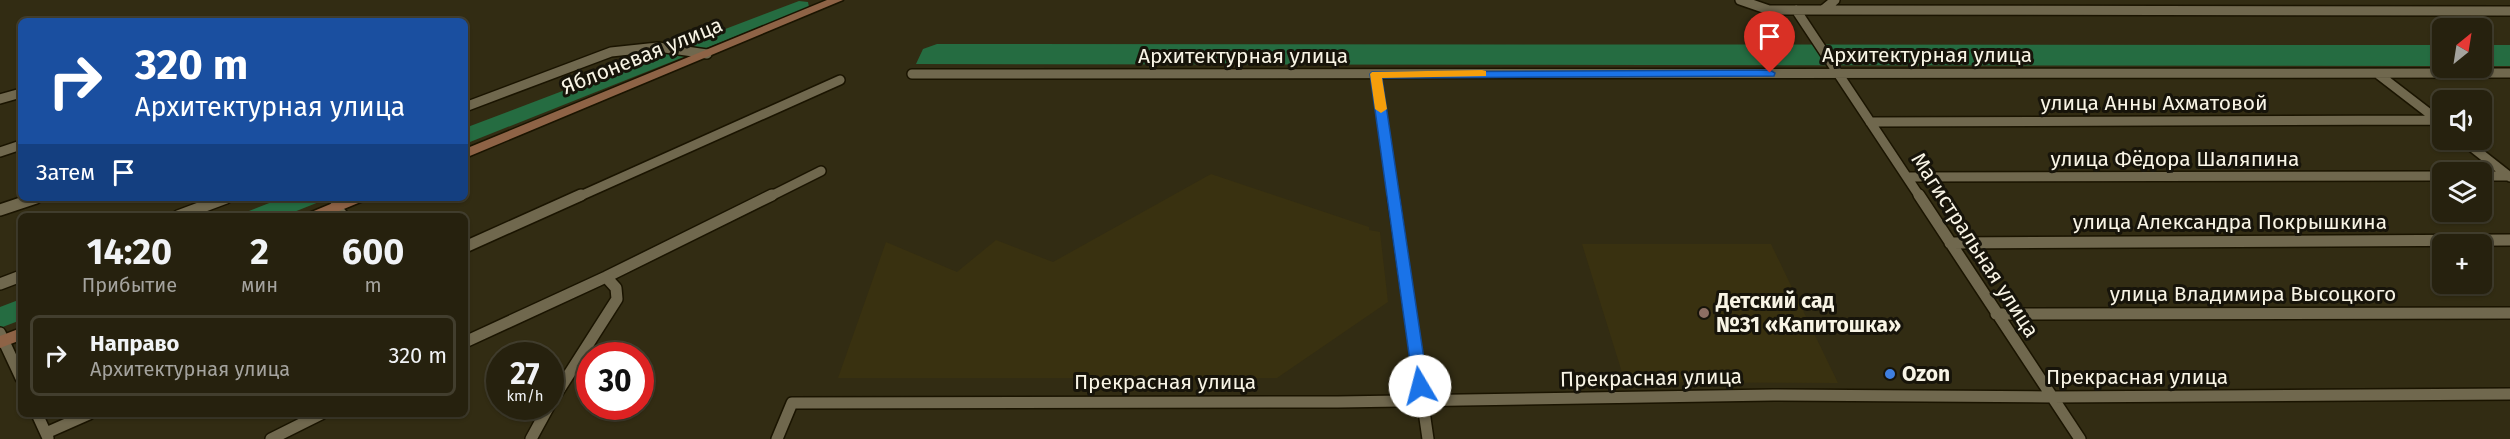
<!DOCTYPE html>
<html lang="ru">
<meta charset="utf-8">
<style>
:root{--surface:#26210e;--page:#2e2917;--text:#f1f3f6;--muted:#a4a39e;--line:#423e2e}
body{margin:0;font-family:"Fira Sans",sans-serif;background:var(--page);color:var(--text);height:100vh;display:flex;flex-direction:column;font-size:22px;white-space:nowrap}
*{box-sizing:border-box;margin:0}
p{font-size:20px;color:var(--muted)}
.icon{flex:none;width:33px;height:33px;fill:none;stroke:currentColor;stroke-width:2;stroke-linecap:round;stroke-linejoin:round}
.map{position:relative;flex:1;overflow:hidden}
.drawer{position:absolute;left:18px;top:213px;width:450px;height:204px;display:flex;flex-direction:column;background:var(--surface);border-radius:9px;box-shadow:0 2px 4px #0004,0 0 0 2px var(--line)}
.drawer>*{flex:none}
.banner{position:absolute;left:18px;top:18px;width:450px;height:183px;border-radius:9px;box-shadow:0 2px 4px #0004,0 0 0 2px var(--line);background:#1a4fa0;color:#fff;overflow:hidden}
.needle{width:39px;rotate:30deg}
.fabs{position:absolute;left:2432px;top:18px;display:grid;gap:12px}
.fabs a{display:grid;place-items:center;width:60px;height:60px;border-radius:9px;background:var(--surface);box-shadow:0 2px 4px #0004,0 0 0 2px var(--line);font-size:30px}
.speed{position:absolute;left:486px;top:342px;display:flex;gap:12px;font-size:30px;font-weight:700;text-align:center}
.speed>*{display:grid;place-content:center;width:78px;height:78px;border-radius:50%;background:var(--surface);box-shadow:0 2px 4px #0004,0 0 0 2px var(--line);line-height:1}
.speed small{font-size:15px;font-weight:400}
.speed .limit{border:9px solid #d22;background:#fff;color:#111}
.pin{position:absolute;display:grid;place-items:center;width:51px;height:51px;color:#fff;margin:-62px -26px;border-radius:50% 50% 50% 0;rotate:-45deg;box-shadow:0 0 6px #0007}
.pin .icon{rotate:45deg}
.me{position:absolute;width:66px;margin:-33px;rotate:352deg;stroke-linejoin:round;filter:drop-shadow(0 0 4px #0008)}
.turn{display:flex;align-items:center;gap:21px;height:126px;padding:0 18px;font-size:27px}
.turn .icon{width:78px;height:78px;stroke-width:2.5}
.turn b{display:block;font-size:42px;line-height:51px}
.then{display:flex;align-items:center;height:57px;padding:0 18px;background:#0003;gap:12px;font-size:22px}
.eta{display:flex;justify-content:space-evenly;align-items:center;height:102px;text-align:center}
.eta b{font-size:36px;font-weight:700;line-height:42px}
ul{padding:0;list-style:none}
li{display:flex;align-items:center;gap:18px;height:81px;margin:0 12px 9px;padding:0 6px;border:3px solid var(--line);border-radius:9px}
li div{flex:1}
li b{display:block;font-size:22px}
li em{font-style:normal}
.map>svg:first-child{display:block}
</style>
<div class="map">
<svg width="2510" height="439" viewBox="0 0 2510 439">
<rect width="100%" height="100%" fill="#322c13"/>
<path fill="#393110" d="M 1211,174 L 1369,227 L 1369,230 L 1380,232 L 1388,302 L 1277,378 L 838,378 L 886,242 L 957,272 L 996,240 L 1053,262 Z
M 1582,244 L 1771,244 L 1838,383 L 1625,382 Z"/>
<path fill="#256c41" d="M 799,1 L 808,2 L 809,7 L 465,144 L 465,128 Z
M 937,44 L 2442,45 L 2442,66 L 916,64 L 923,49 Z
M 2481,45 L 2510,45 L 2510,66 L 2481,66 Z
M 282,198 L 329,198 L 284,216 L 236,216 Z
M 21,299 L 21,320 L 0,328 L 0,307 Z"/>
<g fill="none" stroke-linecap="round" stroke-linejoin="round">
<g stroke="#1a1400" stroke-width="12">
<path id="street-far1" d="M 1740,0 L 1769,10 L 2510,11
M 1796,10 L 1920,197
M 1823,10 L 1835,0
M 912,74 L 2510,73
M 1376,74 L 1393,197
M 2378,74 L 2439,121
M 0,99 L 21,93
M 465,107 L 611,52 L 658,47 L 707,54
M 1870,122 L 2438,120
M 2463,140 L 2510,177
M 0,152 L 21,145
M 2481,176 L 2510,176
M 1907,177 L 2442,176
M 578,197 L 840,80
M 769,197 L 821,171"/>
</g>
<g stroke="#1a1400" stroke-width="14">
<path id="street" d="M 1393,195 L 1428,439
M 1919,195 L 2080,439
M 335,207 L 343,216
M 0,210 L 36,198
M 178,216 L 226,198
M 1950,243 L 2510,240
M 465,247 L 581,195
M 0,284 L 21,276
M 1996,314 L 2510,313
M 0,333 L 21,378
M 465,342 L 606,277 L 772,195
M 550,404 L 617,299 L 616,288 L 606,277
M 37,414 L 48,438
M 46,433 L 89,414
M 271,439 L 321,414
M 531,439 L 549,406
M 777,439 L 792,403 L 1338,402 L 1773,395 L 2052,397 L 2510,394"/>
</g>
<g stroke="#1a1400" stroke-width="3">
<path id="secondary" d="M 827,0 L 843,0 L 465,158 L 465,149 Z
M 345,198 L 365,198 L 363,201 L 327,216 L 307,216 L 309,213 Z
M 21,328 L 21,340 L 0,348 L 0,336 Z"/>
</g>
<use href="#street-far1" stroke="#70684e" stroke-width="9"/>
<use href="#street" stroke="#70684e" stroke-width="11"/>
<use href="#secondary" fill="#8e6346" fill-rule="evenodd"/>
</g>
<path fill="#1a73e8" stroke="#114b97" stroke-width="1.5" d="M 1770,70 L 1775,73 L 1774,76 L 1382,78 L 1428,386 L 1426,390 L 1414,390 L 1370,74 L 1372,72 Z"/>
<path fill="#f59e0b" d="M 1482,70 L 1486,71 L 1486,76 L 1382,78 L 1387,109 L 1381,113 L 1375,109 L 1370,74 L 1372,72 Z"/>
<circle fill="#8d6e63" stroke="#17140a" stroke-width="2" cx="1704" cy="313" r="6"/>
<circle fill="#3f7fe0" stroke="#17140a" stroke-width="2" cx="1890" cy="374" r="6"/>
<g text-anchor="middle" stroke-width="6" stroke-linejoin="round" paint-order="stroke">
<g font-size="21" fill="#f8f4e5" stroke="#17140a">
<text x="1927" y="62">Архитектурная улица</text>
<text transform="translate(642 56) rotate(-22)" y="7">Яблоневая улица</text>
<text x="1243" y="63">Архитектурная улица</text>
<text x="2154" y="110">улица Анны Ахматовой</text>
<text x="2175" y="166">улица Фёдора Шаляпина</text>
<text x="2230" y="229">улица Александра Покрышкина</text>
<text transform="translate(1975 245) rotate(57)" y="7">Магистральная улица</text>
<text x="2253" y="301">улица Владимира Высоцкого</text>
<text x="2137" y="384">Прекрасная улица</text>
<text transform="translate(1651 378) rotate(-1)" y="7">Прекрасная улица</text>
<text x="1165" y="389">Прекрасная улица</text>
</g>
<g font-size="21" font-weight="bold" fill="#f8f4e5" stroke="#17140a" text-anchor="start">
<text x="1716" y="308">Детский сад<tspan x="1716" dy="24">№31 «Капитошка»</tspan></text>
<text x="1902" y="381">Ozon</text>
</g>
</g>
</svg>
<div class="fabs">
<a><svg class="needle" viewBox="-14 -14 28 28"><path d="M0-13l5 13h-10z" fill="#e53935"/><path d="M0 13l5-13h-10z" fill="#a4a39e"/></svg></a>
<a><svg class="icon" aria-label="sound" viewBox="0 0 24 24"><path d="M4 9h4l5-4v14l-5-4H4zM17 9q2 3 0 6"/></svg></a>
<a><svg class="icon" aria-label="layers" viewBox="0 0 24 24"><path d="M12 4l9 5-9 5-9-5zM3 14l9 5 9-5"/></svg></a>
<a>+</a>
</div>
<div class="speed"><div>27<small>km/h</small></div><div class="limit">30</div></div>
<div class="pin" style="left:1770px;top:73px;background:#d93025"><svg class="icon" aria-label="arrive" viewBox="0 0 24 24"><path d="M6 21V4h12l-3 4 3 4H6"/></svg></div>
<svg class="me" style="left:1420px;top:386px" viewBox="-20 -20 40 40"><circle r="19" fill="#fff"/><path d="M0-13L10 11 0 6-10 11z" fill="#1a73e8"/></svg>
<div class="banner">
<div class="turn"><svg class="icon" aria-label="right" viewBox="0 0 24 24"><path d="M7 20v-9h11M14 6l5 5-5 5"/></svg><div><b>320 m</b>Архитектурная улица</div></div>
<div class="then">Затем<svg class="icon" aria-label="arrive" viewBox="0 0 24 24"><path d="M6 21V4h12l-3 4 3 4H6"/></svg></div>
</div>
<section class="drawer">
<div class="eta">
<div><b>14:20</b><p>Прибытие</p></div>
<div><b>2</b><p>мин</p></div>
<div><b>600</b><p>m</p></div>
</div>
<ul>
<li><svg class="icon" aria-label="right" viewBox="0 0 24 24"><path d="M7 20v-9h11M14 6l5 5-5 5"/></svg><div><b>Направо</b><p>Архитектурная улица</p></div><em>320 m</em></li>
</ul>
</section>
</div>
